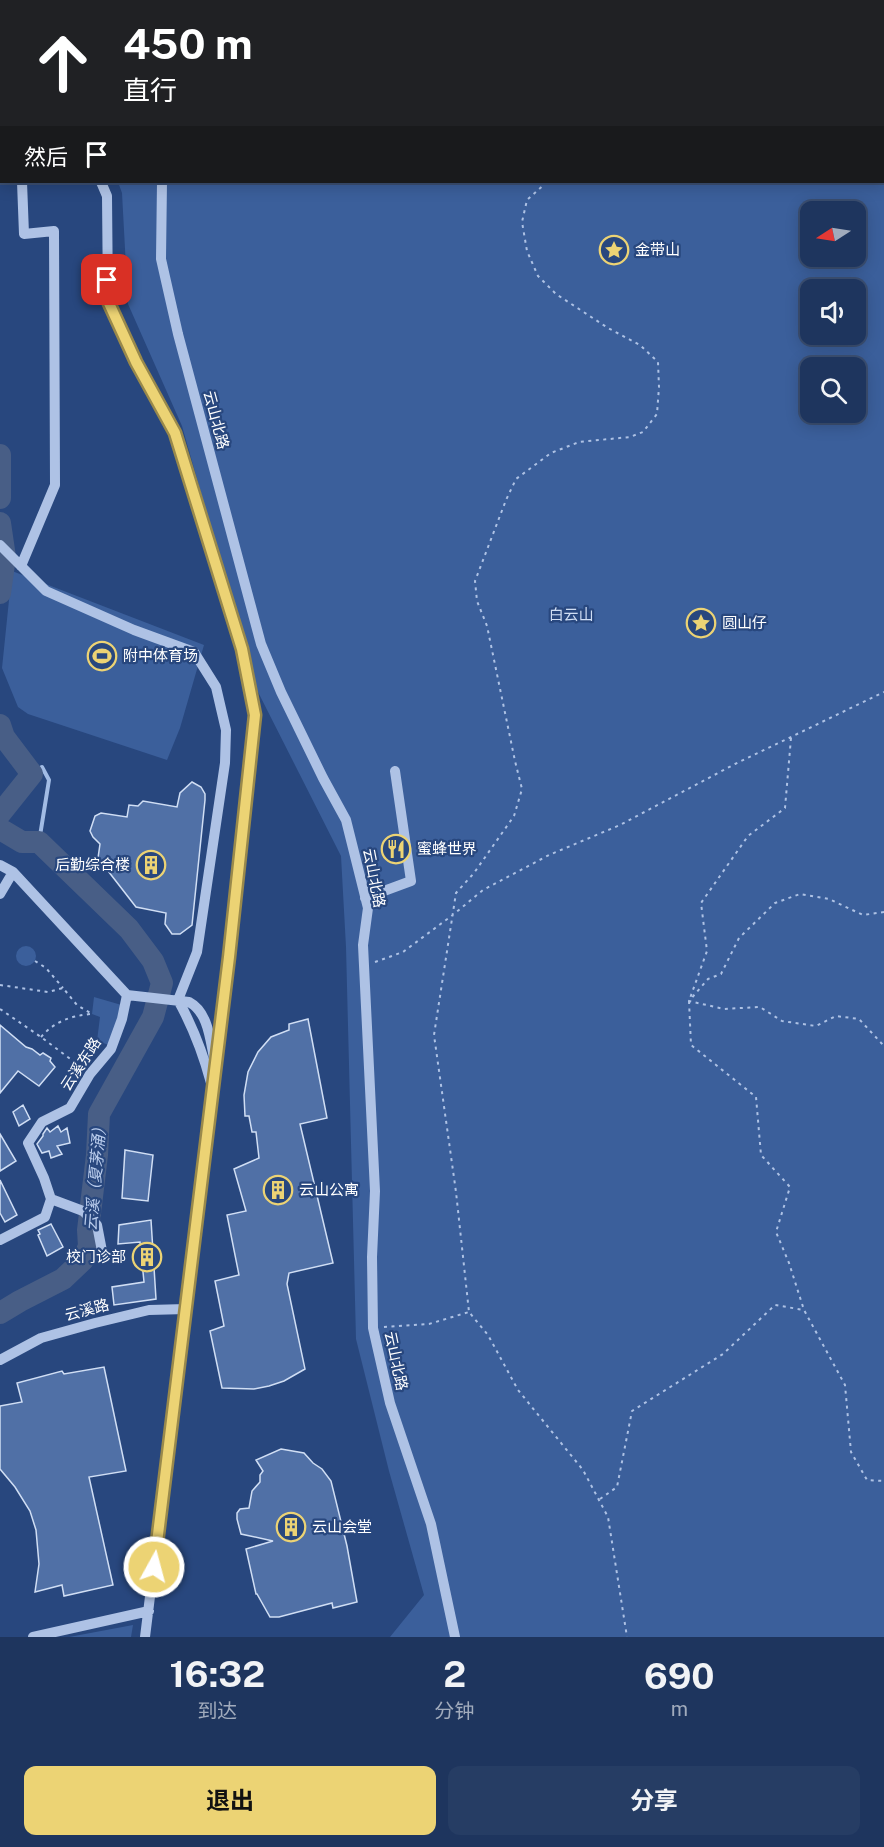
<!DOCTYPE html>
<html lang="zh">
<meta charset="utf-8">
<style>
:root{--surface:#1e355e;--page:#263d64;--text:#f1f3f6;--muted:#a1abbc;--line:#3c5073;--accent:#ecd374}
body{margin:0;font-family:"Public Sans","Noto Sans SC",sans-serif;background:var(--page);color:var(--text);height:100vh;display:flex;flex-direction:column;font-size:22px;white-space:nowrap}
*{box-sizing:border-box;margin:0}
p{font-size:20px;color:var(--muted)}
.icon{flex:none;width:33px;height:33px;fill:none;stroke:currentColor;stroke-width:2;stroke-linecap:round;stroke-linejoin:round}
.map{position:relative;height:1637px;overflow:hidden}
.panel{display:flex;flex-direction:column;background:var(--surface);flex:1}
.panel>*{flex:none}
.top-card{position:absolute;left:0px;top:0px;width:885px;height:183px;box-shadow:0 3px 15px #0003,0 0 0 2px var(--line);background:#202124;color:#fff;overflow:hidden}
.needle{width:39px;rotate:258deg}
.tools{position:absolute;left:800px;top:201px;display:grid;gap:12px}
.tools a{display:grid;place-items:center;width:66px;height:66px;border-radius:12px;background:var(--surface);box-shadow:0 3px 15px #0003,0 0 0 2px var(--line);font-size:30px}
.pin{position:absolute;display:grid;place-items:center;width:51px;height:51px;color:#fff;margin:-26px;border-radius:12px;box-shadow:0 3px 9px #0006}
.me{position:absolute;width:66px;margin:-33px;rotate:7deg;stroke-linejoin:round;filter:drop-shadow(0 0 4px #0008)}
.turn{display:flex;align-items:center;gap:21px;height:126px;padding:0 24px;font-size:27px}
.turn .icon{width:78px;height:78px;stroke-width:2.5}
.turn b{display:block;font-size:42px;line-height:51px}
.then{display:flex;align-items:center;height:57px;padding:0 24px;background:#0003;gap:12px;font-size:22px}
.eta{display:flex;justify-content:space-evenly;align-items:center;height:102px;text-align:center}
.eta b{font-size:36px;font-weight:700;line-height:42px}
.button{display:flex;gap:12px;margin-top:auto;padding:12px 24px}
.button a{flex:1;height:69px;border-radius:12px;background:var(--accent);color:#111;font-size:24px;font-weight:700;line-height:69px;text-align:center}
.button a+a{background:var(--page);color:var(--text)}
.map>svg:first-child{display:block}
</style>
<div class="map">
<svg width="884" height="1637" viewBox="0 0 884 1637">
<rect width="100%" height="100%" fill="#28477e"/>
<path fill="#3b5f9b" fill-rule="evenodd" d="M 88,0 L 884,0 L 884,1637 L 390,1637 L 424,1595 L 389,1471 L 356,1339 L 346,947 L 341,856 L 257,690 L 182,426 L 128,304 L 122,193 L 118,182 L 884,182 L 884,2 L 87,2 ZM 810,212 L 855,212 L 855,256 L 810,256 ZM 810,290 L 855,290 L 855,334 L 810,334 ZM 810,368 L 855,368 L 855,412 L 810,412 Z
M 12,571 L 204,645 L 180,728 L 167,760 L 28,714 L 18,707 L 2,668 Z
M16 956a10 10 0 1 1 20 0a10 10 0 1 1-20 0Z
M 94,997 L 125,1006 L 112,1046 L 97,1041 L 100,1017 L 92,1014 Z
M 133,1625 L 131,1637 L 69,1637 Z"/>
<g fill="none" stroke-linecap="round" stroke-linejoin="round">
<path stroke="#a2bce5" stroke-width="4" d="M 32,774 L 42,767 L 49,780 L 39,842"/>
<path stroke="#485e86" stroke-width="22" d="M 0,455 L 0,498
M 0,523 L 5,557 L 0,593
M 0,725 L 4,737 L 32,774 L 0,814
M 0,829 L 22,842 L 39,842 L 129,929 L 153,961 L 162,983 L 153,1017 L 99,1114 L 97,1155 L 88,1230 L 89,1246 L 83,1260 L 63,1279 L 20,1301 L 0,1313"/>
</g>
<path fill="#5070a6" stroke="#d0def4" stroke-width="1.5" d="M 192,782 L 201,787 L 205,794 L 205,800 L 192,925 L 180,934 L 172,934 L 165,924 L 166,913 L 136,907 L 98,858 L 100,844 L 93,837 L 90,831 L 95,816 L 101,813 L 127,817 L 129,805 L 138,806 L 143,801 L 177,807 L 180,793 Z
M 308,1019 L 327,1118 L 300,1124 L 333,1263 L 289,1273 L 287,1284 L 305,1369 L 284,1381 L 269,1386 L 254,1389 L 222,1388 L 210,1331 L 224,1326 L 215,1281 L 239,1275 L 227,1215 L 246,1211 L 234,1169 L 259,1158 L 256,1132 L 252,1132 L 249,1116 L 245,1116 L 244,1095 L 248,1072 L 258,1052 L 271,1037 L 289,1030 L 289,1024 Z
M 0,1025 L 26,1047 L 32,1049 L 40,1055 L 43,1053 L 51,1058 L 50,1061 L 55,1067 L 39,1086 L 18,1071 L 0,1093 Z
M 23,1105 L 30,1119 L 19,1126 L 13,1112 Z
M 58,1126 L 61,1132 L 67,1128 L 70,1143 L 57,1146 L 62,1154 L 51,1158 L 49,1151 L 42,1153 L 37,1144 L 43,1136 L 43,1134 L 47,1128 L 50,1132 Z
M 0,1134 L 16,1161 L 0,1171 Z
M 125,1150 L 153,1155 L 148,1201 L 122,1198 Z
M 0,1180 L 17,1215 L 5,1222 L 0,1213 Z
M 151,1220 L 156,1299 L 114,1305 L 112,1287 L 144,1282 L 140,1242 L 118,1244 L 119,1225 Z
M 51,1224 L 63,1247 L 47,1256 L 38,1235 L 40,1234 L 38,1230 Z
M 104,1367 L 126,1471 L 89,1477 L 113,1585 L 64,1596 L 62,1585 L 35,1592 L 39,1564 L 36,1530 L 30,1511 L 15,1487 L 0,1469 L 0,1406 L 22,1402 L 17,1383 L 62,1371 L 64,1374 Z
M 281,1449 L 304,1453 L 313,1463 L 322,1469 L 331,1481 L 347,1546 L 357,1602 L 333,1608 L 332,1603 L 279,1617 L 270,1617 L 257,1594 L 256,1594 L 246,1549 L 273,1541 L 241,1534 L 237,1519 L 237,1513 L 240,1509 L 249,1508 L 252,1491 L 260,1482 L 260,1475 L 263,1471 L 256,1460 Z"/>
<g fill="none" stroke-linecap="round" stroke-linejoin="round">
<path stroke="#aec2e5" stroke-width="2" stroke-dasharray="3 4.5" stroke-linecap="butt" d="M 732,0 L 733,2
M 0,43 L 2,49
M 884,152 L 884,153
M 547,182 L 527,200 L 522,222 L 527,251 L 538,276 L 556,294 L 608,328 L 640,345 L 658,362 L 659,387 L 657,414 L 643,432 L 630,437 L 579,442 L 551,453 L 516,479 L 506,500 L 475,581 L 477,601 L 487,626 L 515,761 L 522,789 L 514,816 L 474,873 L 456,893 L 434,1035 L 456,1192 L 469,1312 L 488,1335 L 518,1390 L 583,1470 L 608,1517 L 627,1637
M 791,738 L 785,808 L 748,836 L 701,903 L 707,951 L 689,1001 L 691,1045 L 756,1097 L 761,1155 L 790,1187 L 776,1232 L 789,1263 L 804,1310 L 845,1385 L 851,1452 L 867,1480 L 884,1481
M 884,912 L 863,915 L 829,899 L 800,894 L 775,903 L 739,938 L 721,974 L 708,979 L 689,1001 L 724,1009 L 760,1007 L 782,1021 L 816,1026 L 836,1016 L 859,1019 L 884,1046
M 35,961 L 46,968 L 63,988
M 375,962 L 403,952 L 454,914 L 483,890 L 549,855 L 620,825 L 735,764 L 884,692
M 0,985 L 48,992 L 63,988 L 77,1005 L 92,1014
M 0,1009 L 41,1037 L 81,1067
M 41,1037 C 55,1021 71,1016 91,1014
M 384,1327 L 429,1324 L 469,1312
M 600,1499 L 617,1487 L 632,1411 L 723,1354 L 775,1305 L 804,1310"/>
<path stroke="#aec2e5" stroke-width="10" d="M 50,2 L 51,0
M 176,2 L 176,0
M 101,182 L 107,196 L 108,301 L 136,362 L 175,433 L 242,649 L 255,715 L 229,957 L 145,1637
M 162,182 L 161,259 L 178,334 L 261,644 L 281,692 L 323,778 L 346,820 L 368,908 L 363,945 L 375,1191 L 372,1257 L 373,1328 L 390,1403 L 431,1524 L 455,1637
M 0,545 L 46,591 L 134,630 L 194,652 L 216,687 L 226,730 L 225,763 L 197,952 L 178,1000
M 21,566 L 55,485 L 54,231 L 24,234 L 22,182
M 0,865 L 13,872 L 127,995 L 189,1002 C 208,1012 210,1039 214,1058
M 0,894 L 13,872
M 365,898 L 411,881 L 395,771
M 178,1000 C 193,1027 203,1053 211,1083
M 51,1199 L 83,1211 L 97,1225 L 102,1251
M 0,1240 L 45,1217 L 51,1199 L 44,1178 L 28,1143 L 42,1122 L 70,1108 L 90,1074 L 111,1049 L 122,1019 L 127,995
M 0,1360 L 41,1338 L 95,1323 L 149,1310 L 186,1309
M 33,1637 L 149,1611"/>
</g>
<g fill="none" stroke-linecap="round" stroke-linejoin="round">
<g stroke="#99894b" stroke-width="15">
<path id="route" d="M 107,280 L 108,301 L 136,362 L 175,433 L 242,649 L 255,715 L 229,957 L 154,1567"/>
</g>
<use href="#route" stroke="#ecd374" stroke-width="10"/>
</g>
<defs>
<g id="sight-ring" transform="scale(1.5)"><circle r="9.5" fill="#28477e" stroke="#ecd374" stroke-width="1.5"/><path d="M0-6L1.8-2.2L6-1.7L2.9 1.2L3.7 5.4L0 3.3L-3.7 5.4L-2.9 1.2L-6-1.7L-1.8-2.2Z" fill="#ecd374"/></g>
<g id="stadium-ring" transform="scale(1.5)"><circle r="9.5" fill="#28477e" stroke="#ecd374" stroke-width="1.5"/><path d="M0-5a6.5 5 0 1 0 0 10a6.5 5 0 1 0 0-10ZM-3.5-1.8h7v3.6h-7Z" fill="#ecd374"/></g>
<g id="restaurant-ring" transform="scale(1.5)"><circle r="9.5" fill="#28477e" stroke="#ecd374" stroke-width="1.5"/><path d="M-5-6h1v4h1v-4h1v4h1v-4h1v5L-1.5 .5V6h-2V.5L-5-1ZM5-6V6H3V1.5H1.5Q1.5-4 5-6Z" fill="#ecd374"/></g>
<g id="building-ring" transform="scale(1.5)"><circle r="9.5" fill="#28477e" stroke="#ecd374" stroke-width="1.5"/><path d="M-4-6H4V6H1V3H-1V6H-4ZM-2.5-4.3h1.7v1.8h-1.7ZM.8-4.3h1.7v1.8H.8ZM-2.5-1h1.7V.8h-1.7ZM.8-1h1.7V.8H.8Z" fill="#ecd374"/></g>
</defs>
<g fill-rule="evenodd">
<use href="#sight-ring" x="614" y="250"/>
<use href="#sight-ring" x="701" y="623"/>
<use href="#stadium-ring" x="102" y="656"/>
<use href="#restaurant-ring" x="396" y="849"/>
<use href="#building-ring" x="151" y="865"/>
<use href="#building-ring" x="278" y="1190"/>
<use href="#building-ring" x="147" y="1257"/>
<use href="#building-ring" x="291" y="1527"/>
</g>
<g text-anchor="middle" stroke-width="4.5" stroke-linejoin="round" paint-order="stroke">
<g font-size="15" fill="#fff" stroke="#28477e" text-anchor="start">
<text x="635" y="255">金带山</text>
<text x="722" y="628">圆山仔</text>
<text x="123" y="661">附中体育场</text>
<text x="417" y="854">蜜蜂世界</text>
<text x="130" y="870" text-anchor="end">后勤综合楼</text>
<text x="299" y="1195">云山公寓</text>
<text x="126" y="1262" text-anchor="end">校门诊部</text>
<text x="312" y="1532">云山会堂</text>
</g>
<g font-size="15" fill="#fff" stroke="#28477e">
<text transform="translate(216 420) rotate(75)" y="5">云山北路</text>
<text transform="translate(374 878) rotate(79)" y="5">云山北路</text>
<text transform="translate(81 1064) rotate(-57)" y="5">云溪东路</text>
<text transform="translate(87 1310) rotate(-15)" y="5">云溪路</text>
<text transform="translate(396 1361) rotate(78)" y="5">云山北路</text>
</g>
<g font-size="15" fill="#d0def4" stroke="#28477e">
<text x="571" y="620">白云山</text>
</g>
<g font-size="16" font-style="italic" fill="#b9ccec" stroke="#28477e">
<text transform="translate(95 1175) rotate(-85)" y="6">云溪（夏茅涌）</text>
</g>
</g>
</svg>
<div class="tools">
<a><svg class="needle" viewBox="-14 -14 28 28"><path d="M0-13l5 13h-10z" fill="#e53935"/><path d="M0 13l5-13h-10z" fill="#a1abbc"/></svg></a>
<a><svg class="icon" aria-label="sound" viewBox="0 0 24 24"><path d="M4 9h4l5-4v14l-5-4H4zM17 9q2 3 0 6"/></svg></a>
<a><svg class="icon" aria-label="search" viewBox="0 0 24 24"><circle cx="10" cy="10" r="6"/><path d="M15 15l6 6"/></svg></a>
</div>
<div class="pin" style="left:107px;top:280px;background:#d93025"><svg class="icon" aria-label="arrive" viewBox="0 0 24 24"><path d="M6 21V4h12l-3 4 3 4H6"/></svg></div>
<svg class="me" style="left:154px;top:1567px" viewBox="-20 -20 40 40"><circle r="17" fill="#ecd374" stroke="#fff" stroke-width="3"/><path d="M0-11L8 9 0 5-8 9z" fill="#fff"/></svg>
<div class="top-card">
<div class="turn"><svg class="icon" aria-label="ahead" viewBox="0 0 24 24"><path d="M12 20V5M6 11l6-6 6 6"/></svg><div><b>450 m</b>直行</div></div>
<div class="then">然后<svg class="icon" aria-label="arrive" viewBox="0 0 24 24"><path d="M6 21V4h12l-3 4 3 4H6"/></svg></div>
</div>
</div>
<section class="panel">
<div class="eta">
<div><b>16:32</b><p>到达</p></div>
<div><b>2</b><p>分钟</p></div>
<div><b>690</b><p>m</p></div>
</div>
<div class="button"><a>退出</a><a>分享</a></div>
</section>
